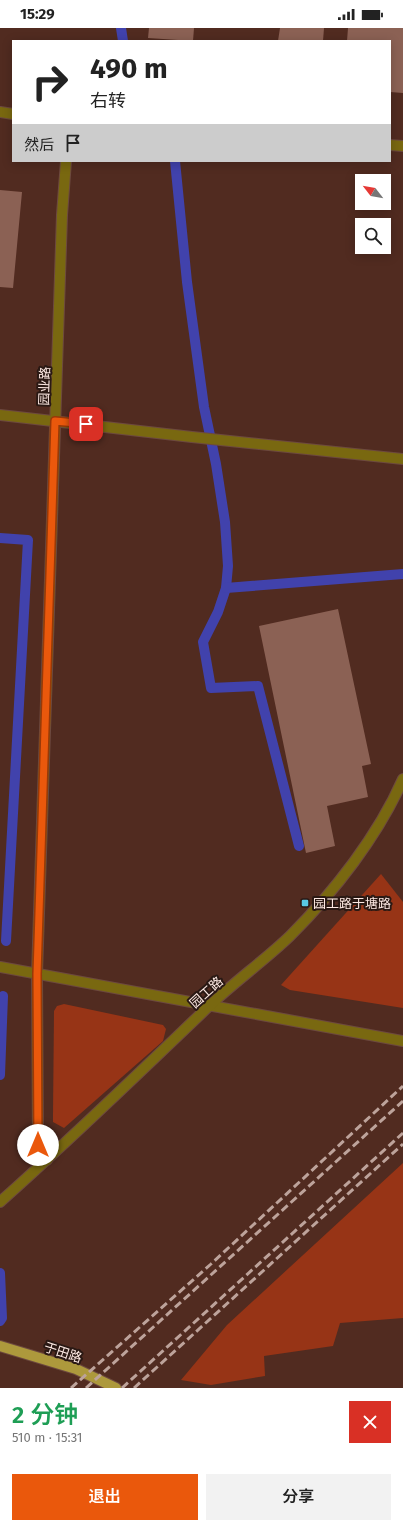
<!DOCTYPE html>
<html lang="zh">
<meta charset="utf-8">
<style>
body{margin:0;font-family:"Fira Sans","Noto Sans SC",sans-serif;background:#f2f2f2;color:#222;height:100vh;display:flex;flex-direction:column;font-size:15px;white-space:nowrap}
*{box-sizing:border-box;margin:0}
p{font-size:13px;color:#767676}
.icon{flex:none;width:22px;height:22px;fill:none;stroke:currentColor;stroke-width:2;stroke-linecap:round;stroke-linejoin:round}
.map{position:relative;height:1360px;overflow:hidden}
.details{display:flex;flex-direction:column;background:#fff;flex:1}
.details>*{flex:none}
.banner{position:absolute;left:12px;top:12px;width:379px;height:122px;border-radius:0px;box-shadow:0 2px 10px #0003;background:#fff;color:#222;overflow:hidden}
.needle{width:26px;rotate:301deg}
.tools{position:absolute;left:355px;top:146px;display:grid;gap:8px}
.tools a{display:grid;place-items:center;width:36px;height:36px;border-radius:0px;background:#fff;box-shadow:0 2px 10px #0003;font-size:20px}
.pin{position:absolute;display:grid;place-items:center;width:34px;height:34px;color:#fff;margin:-17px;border-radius:8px;box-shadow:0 2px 6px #0006}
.me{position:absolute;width:44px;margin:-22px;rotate:0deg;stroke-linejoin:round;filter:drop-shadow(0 0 3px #0008)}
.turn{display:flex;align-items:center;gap:14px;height:84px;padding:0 12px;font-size:18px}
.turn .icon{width:52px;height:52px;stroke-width:2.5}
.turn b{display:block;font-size:28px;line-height:34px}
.then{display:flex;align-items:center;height:38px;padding:0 12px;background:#0003;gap:8px;font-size:15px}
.round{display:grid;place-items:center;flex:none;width:42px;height:42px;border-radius:0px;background:#f2f2f2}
.head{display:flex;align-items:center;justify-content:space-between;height:68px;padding:0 12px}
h1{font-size:24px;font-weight:600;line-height:30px;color:#1e9e55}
.action{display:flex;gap:8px;margin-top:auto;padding:8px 12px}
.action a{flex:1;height:46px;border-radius:0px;background:#ea580c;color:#fff;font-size:16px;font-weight:600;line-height:46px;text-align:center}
.action a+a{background:#f2f2f2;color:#222}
.status{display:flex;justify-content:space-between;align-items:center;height:28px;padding:0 20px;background:#fff;direction:ltr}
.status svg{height:11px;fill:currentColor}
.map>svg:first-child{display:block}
.green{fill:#973416}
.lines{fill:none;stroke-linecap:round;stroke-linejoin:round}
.canal{stroke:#4142ac;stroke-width:10}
.building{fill:#8b6154}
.minor-casing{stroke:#6d493f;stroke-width:12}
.major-casing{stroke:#6d493f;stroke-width:12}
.minor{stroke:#796810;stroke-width:10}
.major{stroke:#ad993c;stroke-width:10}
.rail{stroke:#bda39b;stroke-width:3;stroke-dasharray:8 4;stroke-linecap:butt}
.route-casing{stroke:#983908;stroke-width:10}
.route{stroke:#ea580c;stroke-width:7}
.poi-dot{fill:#59c8e4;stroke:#2a1914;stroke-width:1.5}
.labels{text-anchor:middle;stroke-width:4;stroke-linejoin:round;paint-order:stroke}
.street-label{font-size:13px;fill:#fde9e3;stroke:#2a1914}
.poi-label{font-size:13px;fill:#fde9e3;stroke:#2a1914;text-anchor:start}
</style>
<div class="status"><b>15:29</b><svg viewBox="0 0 49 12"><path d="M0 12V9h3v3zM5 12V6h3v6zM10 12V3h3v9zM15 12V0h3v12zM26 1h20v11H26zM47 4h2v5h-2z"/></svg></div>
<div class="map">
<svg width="403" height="1360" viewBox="0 0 403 1360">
<rect width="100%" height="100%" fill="#512b20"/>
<g class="green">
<path d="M381,846L403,874V980L290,962L281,957Z"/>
<path d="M64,976L163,997L166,1001L163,1013L64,1100L53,1094V1088L54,983L57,978Z"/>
<path d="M403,1135V1290L340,1295L333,1318L264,1328L265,1348L211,1357L181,1352L227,1297Z"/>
</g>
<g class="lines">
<g class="canal">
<path d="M121,0L123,13"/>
<path d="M175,133L187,254L204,379L216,436L225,494L228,538L226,560L218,584L203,614L211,660L258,658L299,818"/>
<path d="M0,510L28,512L6,913"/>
<path d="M226,560L403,546"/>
<path d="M0,1047L3,968"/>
<path d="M0,1245L2,1290L0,1293"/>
</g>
</g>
<g class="building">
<path d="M149,0H194L193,13L148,10Z"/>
<path d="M280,0H324L323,13H278Z"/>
<path d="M348,0H403V65L390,64V13H347Z"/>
<path d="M0,162L22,164L13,260L0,259Z"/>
<path d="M338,581L371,736L362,738L368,769L327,778L335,818L306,825L259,598Z"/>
</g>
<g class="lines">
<g class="minor-casing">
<g id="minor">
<path d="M0,84L13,86"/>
<path d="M390,117L403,118"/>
<path d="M0,387L192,409L403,431"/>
<path d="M0,939L403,1013"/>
<path d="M47,1132L41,1125L38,1117L37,946L62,187L66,133"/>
<path d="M0,1174C71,1111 139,1045 208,979C234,954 264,933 290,908C334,864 378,808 403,751"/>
</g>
</g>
<g class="major-casing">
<path id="major" d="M0,1318L76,1341L116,1360"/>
</g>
<use href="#minor" class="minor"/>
<use href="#major" class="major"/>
<g class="rail">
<path d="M71,1360L211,1236L403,1058"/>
<path d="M86,1360L403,1073"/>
<path d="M122,1360L403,1105"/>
<path d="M134,1360L403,1116"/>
</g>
</g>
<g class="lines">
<g class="route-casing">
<path id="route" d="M38,1117L37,946L55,393L86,396"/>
</g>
<use href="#route" class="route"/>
</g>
<rect class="poi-dot" x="301" y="871" width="8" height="8" rx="2"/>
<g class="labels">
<g class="street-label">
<text transform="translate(44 358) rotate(-88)" y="5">园业路</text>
<text transform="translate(206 964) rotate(-42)" y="5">园工路</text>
<text transform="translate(63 1324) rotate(18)" y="5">于田路</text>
</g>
<g class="poi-label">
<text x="313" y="880">园工路于塘路</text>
</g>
</g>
</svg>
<div class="tools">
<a><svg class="needle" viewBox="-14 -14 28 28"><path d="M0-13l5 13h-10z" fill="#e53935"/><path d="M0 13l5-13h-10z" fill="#767676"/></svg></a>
<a><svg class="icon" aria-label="search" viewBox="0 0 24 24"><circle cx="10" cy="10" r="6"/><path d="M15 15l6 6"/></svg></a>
</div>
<div class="pin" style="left:86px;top:396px;background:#d93025"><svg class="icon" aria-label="arrive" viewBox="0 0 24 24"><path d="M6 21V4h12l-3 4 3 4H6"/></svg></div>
<svg class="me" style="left:38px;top:1117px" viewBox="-20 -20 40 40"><circle r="19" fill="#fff"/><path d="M0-13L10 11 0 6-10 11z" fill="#ea580c"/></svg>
<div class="banner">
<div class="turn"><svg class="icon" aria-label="right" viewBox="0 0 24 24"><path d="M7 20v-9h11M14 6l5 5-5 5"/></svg><div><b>490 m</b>右转</div></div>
<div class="then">然后<svg class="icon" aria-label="arrive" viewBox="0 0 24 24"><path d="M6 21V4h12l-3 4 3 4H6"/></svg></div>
</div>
</div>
<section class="details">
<div class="head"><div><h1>2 分钟</h1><p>510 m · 15:31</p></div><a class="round" style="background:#d93025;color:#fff"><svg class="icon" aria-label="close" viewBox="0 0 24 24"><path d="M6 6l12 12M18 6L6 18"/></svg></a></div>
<div class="action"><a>退出</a><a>分享</a></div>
</section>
